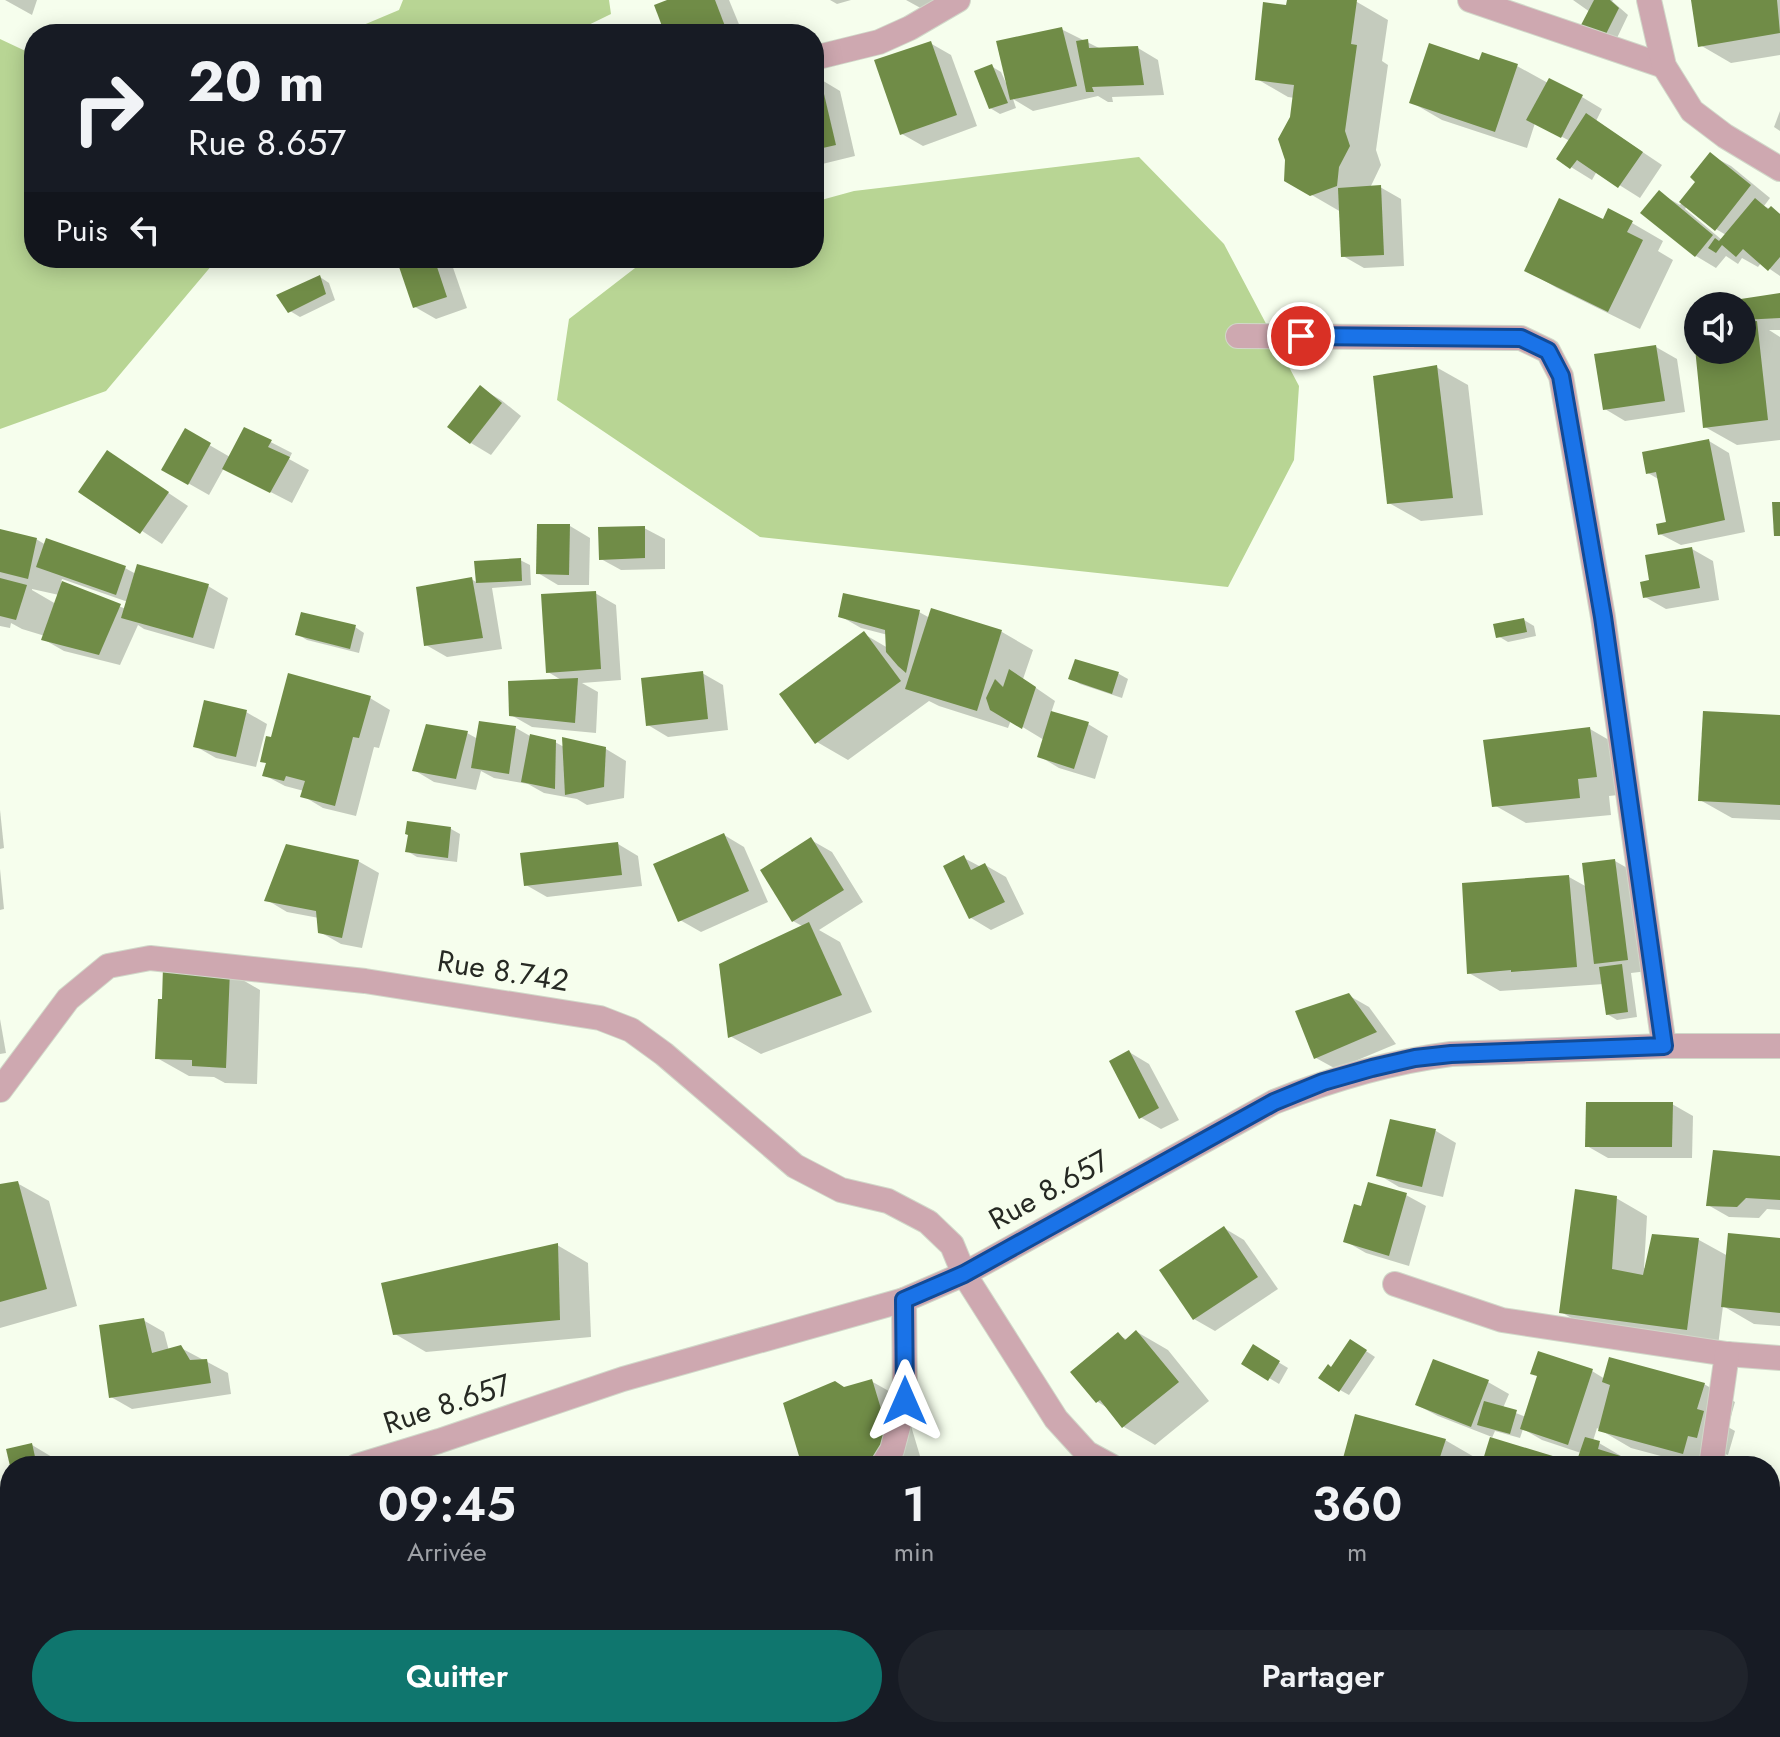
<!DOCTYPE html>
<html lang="fr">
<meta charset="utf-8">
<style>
body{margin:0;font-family:Jost,sans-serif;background:#20242c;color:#f1f3f6;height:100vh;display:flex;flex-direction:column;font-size:30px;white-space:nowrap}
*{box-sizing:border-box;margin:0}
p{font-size:26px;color:#9ea1a6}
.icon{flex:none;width:44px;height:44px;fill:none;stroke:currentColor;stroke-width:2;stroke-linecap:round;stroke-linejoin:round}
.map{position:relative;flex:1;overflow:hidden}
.sheet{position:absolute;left:0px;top:1456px;width:1780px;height:282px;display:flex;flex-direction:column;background:#171b24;border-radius:32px 32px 0 0;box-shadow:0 4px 20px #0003}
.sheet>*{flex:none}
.guide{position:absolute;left:24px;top:24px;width:800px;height:244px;border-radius:32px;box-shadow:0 4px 20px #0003;background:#171b24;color:#f1f3f6;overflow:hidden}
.controls{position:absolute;left:1684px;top:292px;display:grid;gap:16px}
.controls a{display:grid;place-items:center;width:72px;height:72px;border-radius:50%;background:#171b24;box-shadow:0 4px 20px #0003;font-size:40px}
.pin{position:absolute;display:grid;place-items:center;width:68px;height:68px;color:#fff;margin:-34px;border:4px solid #fff;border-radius:50%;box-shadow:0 2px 8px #0007}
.me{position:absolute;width:88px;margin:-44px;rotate:0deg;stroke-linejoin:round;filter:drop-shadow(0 0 6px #0008)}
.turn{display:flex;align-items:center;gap:28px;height:168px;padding:0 32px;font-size:36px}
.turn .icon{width:104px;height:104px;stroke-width:2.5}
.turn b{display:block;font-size:56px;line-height:68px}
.then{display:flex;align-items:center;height:76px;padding:0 32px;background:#0003;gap:16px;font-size:30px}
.eta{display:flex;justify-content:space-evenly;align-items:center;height:136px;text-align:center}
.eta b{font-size:48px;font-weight:600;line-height:56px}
.primary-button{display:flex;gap:16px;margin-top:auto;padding:16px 32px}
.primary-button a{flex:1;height:92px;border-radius:48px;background:#0f766e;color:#fff;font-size:32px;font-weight:600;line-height:92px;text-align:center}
.primary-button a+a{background:#20242c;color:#f1f3f6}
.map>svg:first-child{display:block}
.green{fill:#b8d594}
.shadow{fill:#0003;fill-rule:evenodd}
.building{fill:#708c47}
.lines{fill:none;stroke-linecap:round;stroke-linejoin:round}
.minor-casing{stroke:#d1d8c9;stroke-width:26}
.minor{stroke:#cea8b0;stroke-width:24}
.route-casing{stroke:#114b97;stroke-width:20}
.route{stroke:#1a73e8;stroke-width:14}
.labels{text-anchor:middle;stroke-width:7;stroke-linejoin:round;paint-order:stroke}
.street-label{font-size:30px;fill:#262923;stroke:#f6feed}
</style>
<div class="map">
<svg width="1780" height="1737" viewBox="0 0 1780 1737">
<rect width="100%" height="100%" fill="#f6feed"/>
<g class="green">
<path d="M403,0H609L611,14L570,34H342L399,10Z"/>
<path d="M0,39L34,55V258H218L106,391L0,429Z"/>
<path d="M1139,157L1224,244L1299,386L1294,460L1228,587L760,537L557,400L569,319L648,258H814V202L854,191Z"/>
</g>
<g class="shadow">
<path d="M5,0H37L32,15Z"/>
<path d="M672,0H729L743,34H667Z"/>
<path d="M830,0H851L837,4Z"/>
<path d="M906,0H957L926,11Z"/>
<path d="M1289,0H1339L1357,2L1388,20L1382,61L1388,65L1376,150L1381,165L1370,188L1380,187L1401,199L1404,266L1364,268L1343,256L1341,212L1286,180L1295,98L1288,97L1257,79L1288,7Z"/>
<path d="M1573,0H1613L1612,1L1628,15L1617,38L1593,30L1590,12Z"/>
<path d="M1693,0H1780V55L1731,63L1700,45Z"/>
<path d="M1061,29L1101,49L1138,48L1158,60L1164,95L1112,97L1113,102H1108L1098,96L1033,111L1013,99L1016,108L1000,114L990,108L991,66L1001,72L1006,83L1008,82Z"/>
<path d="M930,43L951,55L977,126L923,146L902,134Z"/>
<path d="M1483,55L1517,66L1548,83L1582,97L1602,109L1596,121L1662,165L1640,198L1597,171L1592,180L1558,159L1570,141L1535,123L1527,148L1442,120L1411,102L1481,63Z"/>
<path d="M820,79L840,91L855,156L814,166V81Z"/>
<path d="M1780,111V131L1774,127Z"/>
<path d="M1710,155L1731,166L1770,198L1764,206L1780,214V276L1761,263L1758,267L1742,258L1738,264L1726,256L1716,268L1696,256L1659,193L1680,205L1698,182ZM1687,206L1716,229L1726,235L1722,240L1685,209Z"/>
<path d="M1604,222L1632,223L1663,241L1658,251L1673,260L1640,329L1557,288L1526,270Z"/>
<path d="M398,258L450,259L467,308L436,319L415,307Z"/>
<path d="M320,277L329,283L335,300L300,317L290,311Z"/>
<path d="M1780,295V330H1769L1780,337V440L1737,445L1705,427L1695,330H1698V350H1742V306H1724Z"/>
<path d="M1656,347L1677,359L1685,412L1625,421L1605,409Z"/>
<path d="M1436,367L1468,385L1483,515L1421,521L1389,503Z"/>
<path d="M480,388L501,400L521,416L491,455L471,443Z"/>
<path d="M245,429L292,453L289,459L309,470L292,503L224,468L209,495L163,469L185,431L230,457Z"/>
<path d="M1709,441L1729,453L1745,532L1681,545L1660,534L1668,523L1660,480L1648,473Z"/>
<path d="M107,452L188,506L162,544L81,491Z"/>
<path d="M570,526L590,538L589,585H558L538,573Z"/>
<path d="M644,528L665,539V569L621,570L601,559Z"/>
<path d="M0,531L36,539L46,545L125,568L136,574L208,586L228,598L214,649L144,629L138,625L120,665L64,651L43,639L45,636L22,629L11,623L10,628L0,626ZM62,579L128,602L126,609L61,583ZM32,589L59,595L56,604L32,590Z"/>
<path d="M1692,549L1713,561L1719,600L1666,609L1645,597L1652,582Z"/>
<path d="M520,560L530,565L531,585L492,588L502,649L447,657L426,645L471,579L478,583Z"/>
<path d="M595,593L616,605L621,680L582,683L598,692L596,733L532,727L511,715L563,681L548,672Z"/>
<path d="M932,610L1002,632L1033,650L1023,679L1055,701L1051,713L1088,724L1108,736L1095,779L1059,768L1039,756L1044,740L1011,720L1008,728L939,706L929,701L848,760L817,742L864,634L888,648V635L861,628L840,616L919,612L930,618Z"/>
<path d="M1524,620L1534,626L1536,636L1508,642L1498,636Z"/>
<path d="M355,627L364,633L359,653L307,640L297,634Z"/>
<path d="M1077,661L1119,674L1128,679L1122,698L1080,684L1071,678Z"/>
<path d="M702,673L723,685L728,730L668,737L648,725Z"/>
<path d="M370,698L390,710L379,748L374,747L356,816L323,808L303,796L304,791L285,786L264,775Z"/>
<path d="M246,712L267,724L256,767L216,758L195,746Z"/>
<path d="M1780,717V820L1732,818L1700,800Z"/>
<path d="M481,723L516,728L530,736L555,742L564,747L606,749L626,761L624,798L587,805L577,799L544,793L528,784L494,778L481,771L476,790L434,782L414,770L467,733L478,739Z"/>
<path d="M1590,729L1621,747L1627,794L1609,796L1611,815L1526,823L1494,805Z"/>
<path d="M0,810L4,848L0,849Z"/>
<path d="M409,823L451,829L460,834L457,862L417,857L407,851Z"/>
<path d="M724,835L744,847L768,902L701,932L680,920Z"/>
<path d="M811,840L832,852L863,902L819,930L840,942L872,1012L761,1054L730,1036L804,927L793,921Z"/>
<path d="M618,844L638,856L642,886L547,897L526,885Z"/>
<path d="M964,858L981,867L985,865L1006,877L1024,914L991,930L971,918Z"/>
<path d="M358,861L379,873L362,948L341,944L320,932L319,918L287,912L267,900Z"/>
<path d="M1615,861L1636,873L1648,971L1631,973L1637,1017L1617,1020L1607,1014L1604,984L1500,991L1469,973L1569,877L1587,887Z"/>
<path d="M0,869L4,909L0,910Z"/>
<path d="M229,972L260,990L257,1084L225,1083L214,1077L189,1076L157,1058Z"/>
<path d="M1348,995L1369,1007L1396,1044L1336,1069L1316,1058Z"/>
<path d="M0,1019L6,1053L0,1054Z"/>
<path d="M1129,1052L1149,1064L1179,1120L1161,1129L1140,1117Z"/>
<path d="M1672,1104L1693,1116L1692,1158H1608L1587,1146Z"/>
<path d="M1392,1121L1436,1131L1456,1143L1443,1197L1399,1187L1379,1175Z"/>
<path d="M1780,1158V1210L1767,1209L1759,1218L1729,1217L1708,1205Z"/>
<path d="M17,1183L49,1201L77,1306L0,1328V1186Z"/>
<path d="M1406,1195L1426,1206L1409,1266L1366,1253L1345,1241L1362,1209Z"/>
<path d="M1616,1198L1647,1216L1644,1268L1646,1269L1654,1236L1699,1240L1728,1256L1780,1240V1326L1754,1324L1723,1306L1718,1346L1592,1330L1561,1312Z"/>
<path d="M1224,1228L1244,1240L1278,1289L1215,1331L1194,1319Z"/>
<path d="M557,1245L588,1263L591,1337L426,1352L395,1334Z"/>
<path d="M143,1320L164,1332L169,1351L181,1348L228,1373L231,1394L132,1409L111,1397Z"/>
<path d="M1137,1332L1168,1350L1209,1401L1155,1445L1124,1427L1109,1409L1098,1402L1073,1372L1118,1335L1128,1340Z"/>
<path d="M1254,1347L1288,1368L1279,1384L1244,1363Z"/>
<path d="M1360,1347L1375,1357L1349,1395L1340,1390L1332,1369Z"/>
<path d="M1434,1361L1488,1382L1509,1394L1503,1408L1526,1417L1592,1371L1605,1379L1704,1384L1735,1402L1728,1427L1735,1431L1728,1455L1719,1452L1716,1466H1698L1631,1448L1597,1428L1593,1441L1599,1443L1638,1466H1577L1581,1453L1542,1440L1523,1429L1520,1438L1495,1431L1491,1440L1565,1462L1571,1466H1483L1492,1437L1438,1416L1417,1405Z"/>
<path d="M871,1381L903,1399L923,1466H804L845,1389Z"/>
<path d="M1445,1440L1476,1458L1474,1466H1353L1345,1461Z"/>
<path d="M32,1445L52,1457L54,1466H12Z"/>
<path d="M789,1457L804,1466H770Z"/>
<path d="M10,1587V1665L0,1666V1588Z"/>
<path d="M1770,1639L1780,1642V1674L1770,1670Z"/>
<path d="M10,1718V1728H43L46,1737H0V1719Z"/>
<path d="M65,1728H136L137,1737H66Z"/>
<path d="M159,1728H230L231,1737H171L159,1730Z"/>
<path d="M329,1728H458L462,1737H333Z"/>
<path d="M481,1728H566L547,1737H488L483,1734Z"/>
<path d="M1127,1732L1145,1737H1126Z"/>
</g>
<g class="building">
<path d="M667,0H715L728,34H665L654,5Z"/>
<path d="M1287,0H1357L1351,44L1357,45L1345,131L1350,146L1339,167L1337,186L1310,196L1284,181L1285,160L1278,139L1290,117L1294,85L1255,80L1263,2L1286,5Z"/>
<path d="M1594,0H1610L1619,8L1606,34L1581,25Z"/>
<path d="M1691,0H1777L1780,33L1698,47Z"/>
<path d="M1062,27L1077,86L1010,100L996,41Z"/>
<path d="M1088,39L1089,48L1138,46L1144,85L1092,87L1094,92H1086L1076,41Z"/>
<path d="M931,41L957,115L900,135L874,60Z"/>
<path d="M1429,43L1479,60L1482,52L1518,64L1495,132L1409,103Z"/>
<path d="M992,64L1008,103L989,109L974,71Z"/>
<path d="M820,77L836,145L814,150V79Z"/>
<path d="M1549,78L1583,95L1561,138L1526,120Z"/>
<path d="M1586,113L1643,152L1618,188L1577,160L1570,169L1556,159Z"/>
<path d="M1710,152L1751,185L1715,231L1679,202L1695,182L1690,177Z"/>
<path d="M1381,185L1384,255L1341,257L1338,188Z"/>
<path d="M1659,190L1713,235L1695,257L1640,213Z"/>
<path d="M1559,198L1603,219L1608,208L1633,221L1627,232L1643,240L1608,312L1524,271Z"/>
<path d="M1755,198L1768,209L1771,206L1780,214V257L1768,271L1743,249L1736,257L1722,245L1716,253L1708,248L1715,238L1719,241Z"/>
<path d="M396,258H434L447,297L413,308Z"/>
<path d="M320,275L326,294L288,313L276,295Z"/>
<path d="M1780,293V318L1742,320V306H1722L1721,302Z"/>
<path d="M1757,321L1768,420L1703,428L1693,328H1698V350H1742V323Z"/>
<path d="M1656,345L1665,401L1603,410L1594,354Z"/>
<path d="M1437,365L1453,498L1387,504L1373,376Z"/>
<path d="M480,385L502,403L470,444L447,427Z"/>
<path d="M244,427L272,440L268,447L290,457L270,493L222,469Z"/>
<path d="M185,428L211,443L188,485L161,470Z"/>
<path d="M1709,439L1725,520L1658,535L1656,524L1666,522L1656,472L1646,474L1642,452Z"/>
<path d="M107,450L169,492L140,534L78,492Z"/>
<path d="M1772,502H1780V536H1774Z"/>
<path d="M537,524H570L569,575L536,574Z"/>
<path d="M645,526V558L599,560L598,527Z"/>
<path d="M0,529L37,538L28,579L0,572Z"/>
<path d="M46,538L126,566L116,595L36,567Z"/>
<path d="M1692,547L1700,588L1643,598L1640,582L1649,580L1645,555Z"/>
<path d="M521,558L522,581L476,583L474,561Z"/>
<path d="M137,564L209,584L193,638L121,618Z"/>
<path d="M472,577L483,638L424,646L416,587Z"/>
<path d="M0,578L27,585L16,620L0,616Z"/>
<path d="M62,581L121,604L99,655L41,640Z"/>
<path d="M596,591L601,669L546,673L541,594Z"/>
<path d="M843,593L920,610L906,673L898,666L886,652L885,630L838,617Z"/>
<path d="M931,608L1002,630L977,711L905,689Z"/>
<path d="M301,612L356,625L350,649L295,635Z"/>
<path d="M1524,618L1527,632L1496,638L1493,624Z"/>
<path d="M864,631L901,681L815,744L779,694Z"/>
<path d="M1075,659L1119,672L1112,694L1068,679Z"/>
<path d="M1009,669L1036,687L1022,729L990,710L986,698L995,679L1003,687Z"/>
<path d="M703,671L708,719L646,726L641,678Z"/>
<path d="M288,673L371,696L359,738L353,737L335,806L300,797L305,781L286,776L284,781L262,776L266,763L260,762L266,736L271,737Z"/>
<path d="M578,678L575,723L509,716L508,681Z"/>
<path d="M204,700L247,710L236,757L193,747Z"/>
<path d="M1051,711L1089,722L1074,769L1037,757Z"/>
<path d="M1703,711L1780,715V805L1698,801Z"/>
<path d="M479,721L516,726L509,774L471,768Z"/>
<path d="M426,724L468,731L456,779L412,771Z"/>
<path d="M1590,727L1597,777L1578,779L1580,798L1492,807L1483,740Z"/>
<path d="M530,734L556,740L555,789L521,782Z"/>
<path d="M562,737L606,747L604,787L565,795Z"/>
<path d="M407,821L451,827L448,858L405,852L408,835L405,834Z"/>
<path d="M724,833L749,891L678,922L653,864Z"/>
<path d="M811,837L844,890L792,922L760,870Z"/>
<path d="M618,842L622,875L524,886L520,853Z"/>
<path d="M286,844L359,860L342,938L318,933L316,911L264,901Z"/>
<path d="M964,855L971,870L985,863L1005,902L969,919L943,866Z"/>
<path d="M1615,859L1628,960L1594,964L1582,863Z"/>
<path d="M1569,875L1577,967L1511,972V970L1467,974L1462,883Z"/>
<path d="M809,922L842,995L728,1038L719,964Z"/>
<path d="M1622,964L1628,1012L1606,1015L1599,967Z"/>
<path d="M163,967L230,970L226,1068L192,1066V1060L155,1059L158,999H162Z"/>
<path d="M1349,993L1377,1032L1314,1059L1295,1011Z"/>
<path d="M1129,1050L1159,1108L1139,1119L1109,1061Z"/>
<path d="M1586,1102H1673L1672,1147H1585Z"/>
<path d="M1390,1119L1436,1129L1422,1187L1376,1176Z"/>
<path d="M1713,1150L1780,1156V1200L1746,1198L1737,1207L1706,1206Z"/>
<path d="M18,1181L47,1289L0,1302V1184Z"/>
<path d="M1368,1182L1407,1193L1389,1256L1343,1242L1354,1204L1361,1206Z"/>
<path d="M1575,1189L1617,1196L1612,1269L1643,1275L1652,1234L1699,1238L1687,1330L1559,1313Z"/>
<path d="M1224,1226L1258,1277L1193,1320L1159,1270Z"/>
<path d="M1728,1233L1780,1238V1313L1721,1307Z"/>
<path d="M558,1243L560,1320L393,1335L381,1283Z"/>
<path d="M144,1318L152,1353L181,1345L190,1360L207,1359L211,1383L109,1398L99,1325Z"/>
<path d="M1136,1330L1179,1382L1122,1428L1100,1400L1096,1403L1070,1372L1118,1332L1125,1340Z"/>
<path d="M1350,1339L1367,1350L1339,1392L1318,1378L1328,1364L1331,1367Z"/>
<path d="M1253,1344L1280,1361L1268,1381L1241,1364Z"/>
<path d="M1538,1351L1593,1369L1568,1445L1520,1429L1537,1376L1530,1374Z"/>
<path d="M1609,1357L1705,1383L1697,1409L1704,1411L1697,1438L1688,1436L1683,1454L1598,1431L1610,1385L1602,1382Z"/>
<path d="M1433,1359L1489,1380L1471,1427L1415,1405Z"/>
<path d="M872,1379L894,1452L867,1466H854L846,1458L820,1466H802L783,1403L835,1381L844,1387Z"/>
<path d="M1484,1401L1517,1410L1510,1434L1477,1425Z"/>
<path d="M1355,1414L1446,1439L1437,1466H1351V1464L1342,1462Z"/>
<path d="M1490,1437L1566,1460L1564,1466H1481Z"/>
<path d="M1585,1437L1600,1441L1598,1449L1630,1459L1628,1466H1575Z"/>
<path d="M32,1443L37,1466H10L6,1449Z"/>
<path d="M10,1585V1652L0,1653V1586Z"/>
<path d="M1770,1637L1780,1640V1670L1770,1667Z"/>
<path d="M10,1716V1728H26L27,1737H0V1717Z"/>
<path d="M63,1728H117L118,1737H64Z"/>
<path d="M182,1728H211L212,1737H183Z"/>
<path d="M326,1728H437L441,1736L331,1737Z"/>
</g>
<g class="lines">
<g class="minor-casing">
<g id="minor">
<path d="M1470,0L1664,66"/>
<path d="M1649,0L1664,66L1692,111L1725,136L1780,169"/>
<path d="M814,58L879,42L910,28L958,0"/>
<path d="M1238,336L1521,338L1548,351L1561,376L1603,617L1664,1046"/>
<path d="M0,1090L68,999L108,966L150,958L365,981L600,1018L631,1030L664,1054L795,1166L841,1190L888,1201L928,1222L952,1245L964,1274L1056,1419L1087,1453L1111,1466"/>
<path d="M1395,1284L1502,1320L1727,1354L1780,1358"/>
<path d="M357,1466L439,1441L623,1379L904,1300L964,1274L1274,1102C1332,1079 1389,1062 1451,1054L1664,1046H1780"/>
<path d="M882,1466L892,1450L905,1401L904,1300"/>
<path d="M1711,1466L1727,1354"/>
<path d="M0,1537L10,1536"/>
<path d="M246,1728V1737"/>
<path d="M1218,1728L1244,1737"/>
<path d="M661,1737L669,1728"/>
<path d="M1674,1737L1675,1728"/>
</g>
</g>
<use href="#minor" class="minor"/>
</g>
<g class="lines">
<g class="route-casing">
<path id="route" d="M905,1401L904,1300L964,1274L1274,1102L1323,1082L1372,1068L1415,1058L1451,1054L1664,1046L1603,617L1561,376L1548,351L1521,338L1301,336"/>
</g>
<use href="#route" class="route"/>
</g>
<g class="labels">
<g class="street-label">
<text transform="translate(503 971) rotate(9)" y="10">Rue 8.742</text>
<text transform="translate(1049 1190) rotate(-29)" y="10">Rue 8.657</text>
<text transform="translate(447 1404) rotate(-18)" y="10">Rue 8.657</text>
</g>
</g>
</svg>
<div class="controls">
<a><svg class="icon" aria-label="sound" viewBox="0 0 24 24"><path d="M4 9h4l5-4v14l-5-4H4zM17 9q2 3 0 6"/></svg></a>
</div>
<div class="pin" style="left:1301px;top:336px;background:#d93025"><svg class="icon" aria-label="arrive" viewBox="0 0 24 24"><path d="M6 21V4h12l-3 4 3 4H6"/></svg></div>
<svg class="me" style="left:905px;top:1401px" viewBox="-20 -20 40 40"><path d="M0-17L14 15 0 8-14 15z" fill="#1a73e8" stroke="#fff" stroke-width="4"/></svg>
<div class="guide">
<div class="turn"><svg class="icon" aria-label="right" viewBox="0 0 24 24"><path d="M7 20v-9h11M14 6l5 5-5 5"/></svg><div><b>20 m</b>Rue 8.657</div></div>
<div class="then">Puis<svg class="icon" aria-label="left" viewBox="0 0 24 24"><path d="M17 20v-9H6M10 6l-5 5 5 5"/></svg></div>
</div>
<section class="sheet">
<div class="eta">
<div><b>09:45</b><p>Arrivée</p></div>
<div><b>1</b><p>min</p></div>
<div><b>360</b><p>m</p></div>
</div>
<div class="primary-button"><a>Quitter</a><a>Partager</a></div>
</section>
</div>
